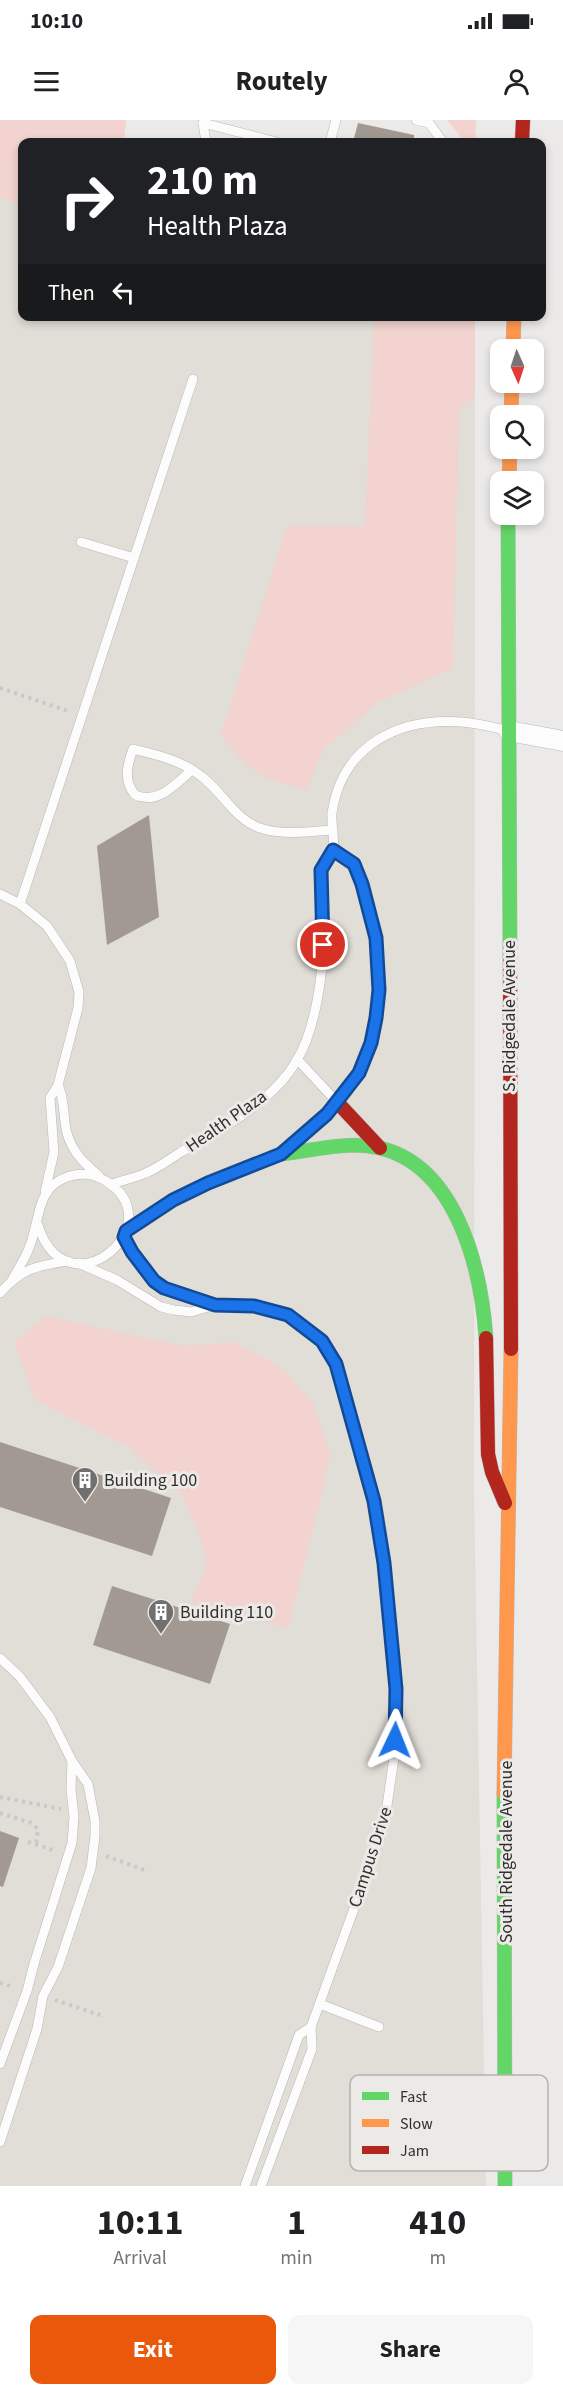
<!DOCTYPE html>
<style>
body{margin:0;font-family:"Source Sans 3",sans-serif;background:#f6f6f6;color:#202124;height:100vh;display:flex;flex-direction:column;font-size:22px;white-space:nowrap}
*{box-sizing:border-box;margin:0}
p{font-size:20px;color:#757577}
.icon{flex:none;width:33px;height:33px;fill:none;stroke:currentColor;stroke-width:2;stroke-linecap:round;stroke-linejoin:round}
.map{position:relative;height:2066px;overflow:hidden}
.side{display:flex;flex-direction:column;background:#fff;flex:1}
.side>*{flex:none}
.banner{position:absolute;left:18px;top:18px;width:528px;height:183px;border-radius:12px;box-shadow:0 3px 9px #0003;background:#202124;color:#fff;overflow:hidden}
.needle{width:39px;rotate:177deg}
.fabs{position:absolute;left:490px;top:219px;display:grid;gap:12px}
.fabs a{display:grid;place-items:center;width:54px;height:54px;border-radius:12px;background:#fff;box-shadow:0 3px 9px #0003;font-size:30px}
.pin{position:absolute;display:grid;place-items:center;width:51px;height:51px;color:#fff;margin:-26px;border:3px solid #fff;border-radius:50%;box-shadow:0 2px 6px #0007}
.me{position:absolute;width:66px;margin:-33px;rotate:2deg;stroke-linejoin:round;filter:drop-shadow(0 0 4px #0008)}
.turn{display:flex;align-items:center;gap:21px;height:126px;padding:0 30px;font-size:27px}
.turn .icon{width:78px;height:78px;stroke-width:2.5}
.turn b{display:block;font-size:42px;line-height:51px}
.then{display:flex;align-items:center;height:57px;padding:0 30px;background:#0003;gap:12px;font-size:22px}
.eta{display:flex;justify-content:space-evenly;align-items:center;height:102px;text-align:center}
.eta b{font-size:36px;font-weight:700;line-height:42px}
.primary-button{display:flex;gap:12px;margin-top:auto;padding:12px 30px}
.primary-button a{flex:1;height:69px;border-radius:12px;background:#ea580c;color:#fff;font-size:24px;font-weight:700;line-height:69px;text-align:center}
.primary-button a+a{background:#f6f6f6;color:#202124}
.status{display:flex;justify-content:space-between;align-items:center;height:42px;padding:0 30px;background:#fff;direction:ltr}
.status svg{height:16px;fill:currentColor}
header{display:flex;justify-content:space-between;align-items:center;height:78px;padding:0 30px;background:#fff;font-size:27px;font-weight:700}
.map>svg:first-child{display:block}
.built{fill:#e1ddd7}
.green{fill:#f2d3cf}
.building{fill:#a29992}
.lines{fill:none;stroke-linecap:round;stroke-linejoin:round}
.lane-casing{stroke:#b9b8b7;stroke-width:10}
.street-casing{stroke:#b9b8b7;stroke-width:21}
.fast-casing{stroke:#b9b8b7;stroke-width:15}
.slow-casing{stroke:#b9b8b7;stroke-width:15}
.jam-casing{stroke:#b9b8b7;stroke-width:15}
.path{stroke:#c9c8c7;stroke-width:4;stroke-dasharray:3 4.5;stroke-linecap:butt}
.lane{stroke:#fcfcfc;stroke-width:9}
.street{stroke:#fcfcfc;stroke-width:20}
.fast{stroke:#63d668;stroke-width:14}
.slow{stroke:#ff974d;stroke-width:14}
.jam{stroke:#b3261e;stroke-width:14}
.route-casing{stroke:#114b97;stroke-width:15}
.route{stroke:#1a73e8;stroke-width:10}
.labels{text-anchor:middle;stroke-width:6;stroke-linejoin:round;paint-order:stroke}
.street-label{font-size:18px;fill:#302f2e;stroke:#eceae7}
.poi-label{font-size:18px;fill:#302f2e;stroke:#eceae7;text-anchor:start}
.key{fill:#eceae7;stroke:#b4b2b0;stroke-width:1.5}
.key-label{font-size:16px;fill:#302f2e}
</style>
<div class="status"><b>10:10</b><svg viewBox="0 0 49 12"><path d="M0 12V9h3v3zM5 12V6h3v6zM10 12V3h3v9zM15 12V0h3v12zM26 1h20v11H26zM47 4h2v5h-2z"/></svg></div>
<header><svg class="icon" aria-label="menu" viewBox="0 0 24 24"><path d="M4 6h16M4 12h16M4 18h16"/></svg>Routely<svg class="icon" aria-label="person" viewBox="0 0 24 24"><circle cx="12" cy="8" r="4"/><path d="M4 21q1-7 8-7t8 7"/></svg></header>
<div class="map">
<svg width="563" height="2066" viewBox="0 0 563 2066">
<rect width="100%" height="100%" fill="#ebeae8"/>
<path class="built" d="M0,0H36L22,22V196L475,197L474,1374L486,2066H0Z"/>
<g class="green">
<path d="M0,0H126L124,22H22V85L0,77Z"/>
<path d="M447,0H476L475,22H465Z"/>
<path d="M362,197H475V276L459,289L453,548L380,581L323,630L307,670C261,657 250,655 221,614L287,406H365L374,201Z"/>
<path d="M46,1196L184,1226L233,1222L280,1246L313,1282L330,1334L318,1390L288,1508L190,1482L207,1445L198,1409L181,1374L130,1328L35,1280L14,1222Z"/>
</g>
<g class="building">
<path d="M358,3L414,15V22H353Z"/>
<path d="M149,695L159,797L107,825L97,726Z"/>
<path d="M0,1322L171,1378L152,1436L0,1387Z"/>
<path d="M112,1466L230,1504L210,1564L93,1525Z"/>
<path d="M0,1711L19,1718L3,1767L0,1766Z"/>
</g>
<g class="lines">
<g class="lane-casing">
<g id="lane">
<path d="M205,0L203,3L206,22"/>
<path d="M416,0L429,3L443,22"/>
<path d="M203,3L277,22"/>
<path d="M330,22L336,0"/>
<path d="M81,422L134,438"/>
<path d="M192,650C175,664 159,685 135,675C123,660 127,646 133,629C157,635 181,640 201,656C223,672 235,701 263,709C284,715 309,712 332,710"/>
<path d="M0,774L20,784L47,806L70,841L79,872L78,888L58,965L50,978L54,1032L45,1072"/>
<path d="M20,784L193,259"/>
<path d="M297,939L336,981"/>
<path d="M58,965C64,978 63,987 65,1002C67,1026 81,1041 99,1056"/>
<path d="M289,1026C317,1005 340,984 358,954C388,904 381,838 367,785C364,772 362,757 354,746C350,739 339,734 333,730"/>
<path d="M112,1064C123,1060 135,1058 146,1053C158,1048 170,1039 181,1032C222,1009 273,982 297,940C315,910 323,856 323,821C323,798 320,775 321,753C321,744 331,738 333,729C335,718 331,705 332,693C342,625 399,597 462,602C477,603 492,607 506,610"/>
<path d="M126,1111L173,1080L208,1063L279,1035"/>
<path d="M124,1117L132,1132L154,1161L177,1174L192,1176L215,1185"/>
<path d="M78,1143L117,1160L161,1187L174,1190L191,1192L215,1185L254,1186L288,1195L323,1221L336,1244L373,1381L384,1443L392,1511L396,1603L394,1638L384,1706L311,1907L312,1929L261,2066"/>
<path d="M12,1160C18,1149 25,1139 29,1128C39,1106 36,1076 57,1062C71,1053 90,1051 104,1060C177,1102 67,1197 38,1105"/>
<path d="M0,1173C22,1148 36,1146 68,1141"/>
<path d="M0,1538L20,1557L50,1597L72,1641L88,1664L95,1701V1716L91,1748L58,1847L43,1876L37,1909L0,2022"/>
<path d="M320,1884L379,1907"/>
<path d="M0,1944L27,1871L34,1844L72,1723L74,1697L71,1669L72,1641"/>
<path d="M245,2066L299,1915L311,1907"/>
</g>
</g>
<g class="street-casing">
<path id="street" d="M509,611L563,621"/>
</g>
<g class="fast-casing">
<g id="fast">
<path d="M508,394L510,836"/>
<path d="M281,1034C310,1031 339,1023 368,1026C455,1036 481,1147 486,1218"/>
<path d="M504,1673L505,2066"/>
</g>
</g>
<g class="slow-casing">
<g id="slow">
<path d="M513,230L514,196"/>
<path d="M511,296L512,262"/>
<path d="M509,362L510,328"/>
<path d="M504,1673L511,1229"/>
</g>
</g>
<g class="jam-casing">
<g id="jam">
<path d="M522,22L523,0"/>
<path d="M510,836L511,1229"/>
<path d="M338,983L380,1028"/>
<path d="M486,1218L488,1334L492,1352L505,1383"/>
</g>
</g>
<g class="path">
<path d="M0,568L68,591"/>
<path d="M0,1677L61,1689"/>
<path d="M0,1693L31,1703L38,1709L36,1724"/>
<path d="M28,1722L56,1731"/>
<path d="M106,1736L147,1751"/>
<path d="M0,1863L14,1867"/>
<path d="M55,1880L100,1895"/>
</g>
<use href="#lane" class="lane"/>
<use href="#street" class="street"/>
<use href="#fast" class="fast"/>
<use href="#slow" class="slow"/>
<use href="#jam" class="jam"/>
</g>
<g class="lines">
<g class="route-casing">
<path id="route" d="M323,825L321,750L333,730L354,744L362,764L376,818L379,870L376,898L371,923L359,953L327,994L281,1034L208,1063L173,1080L126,1111L124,1117L132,1132L154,1161L164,1168L215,1185L254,1186L288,1195L322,1221L336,1244L374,1381L384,1443L396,1569L395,1620"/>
</g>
<use href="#route" class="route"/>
</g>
<defs>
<g id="building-pin" transform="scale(1.35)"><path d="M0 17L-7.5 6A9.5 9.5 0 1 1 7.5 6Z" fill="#71706f" stroke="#eceae7"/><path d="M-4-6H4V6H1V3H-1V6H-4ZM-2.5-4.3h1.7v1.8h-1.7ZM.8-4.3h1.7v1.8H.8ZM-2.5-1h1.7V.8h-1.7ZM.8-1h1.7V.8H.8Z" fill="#fff"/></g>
</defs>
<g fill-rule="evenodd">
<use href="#building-pin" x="85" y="1360"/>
<use href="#building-pin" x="161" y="1492"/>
</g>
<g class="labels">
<g class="street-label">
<text transform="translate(509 896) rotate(-90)" y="6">S. Ridgedale Avenue</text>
<text transform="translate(226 1001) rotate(-35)" y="6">Health Plaza</text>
<text transform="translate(506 1732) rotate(-90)" y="6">South Ridgedale Avenue</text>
<text transform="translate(370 1737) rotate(-72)" y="6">Campus Drive</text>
</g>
<g class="poi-label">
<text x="104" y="1366">Building 100</text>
<text x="180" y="1498">Building 110</text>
</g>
</g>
<rect x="350" y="1955" width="198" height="96" rx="9" class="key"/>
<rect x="362" y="1972" width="27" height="8" fill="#63d668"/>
<rect x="362" y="1999" width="27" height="8" fill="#ff974d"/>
<rect x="362" y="2026" width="27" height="8" fill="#b3261e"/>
<g class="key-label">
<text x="400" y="1982">Fast</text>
<text x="400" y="2009">Slow</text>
<text x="400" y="2036">Jam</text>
</g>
</svg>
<div class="fabs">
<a><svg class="needle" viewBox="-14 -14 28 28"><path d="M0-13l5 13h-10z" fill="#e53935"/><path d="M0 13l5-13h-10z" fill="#757577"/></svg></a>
<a><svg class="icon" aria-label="search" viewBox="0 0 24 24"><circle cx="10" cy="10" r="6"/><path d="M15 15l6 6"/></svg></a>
<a><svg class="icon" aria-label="layers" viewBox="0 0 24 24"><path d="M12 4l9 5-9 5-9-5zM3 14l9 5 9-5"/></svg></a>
</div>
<div class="pin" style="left:323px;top:825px;background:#d93025"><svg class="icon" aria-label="arrive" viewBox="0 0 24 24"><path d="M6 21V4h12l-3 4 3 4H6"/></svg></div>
<svg class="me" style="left:395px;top:1620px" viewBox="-20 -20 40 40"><path d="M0-17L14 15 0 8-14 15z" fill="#1a73e8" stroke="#fff" stroke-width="4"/></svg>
<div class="banner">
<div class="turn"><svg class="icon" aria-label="right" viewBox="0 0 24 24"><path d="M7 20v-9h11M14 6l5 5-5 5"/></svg><div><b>210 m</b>Health Plaza</div></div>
<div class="then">Then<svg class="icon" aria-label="left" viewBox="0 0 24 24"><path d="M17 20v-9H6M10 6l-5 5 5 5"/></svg></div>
</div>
</div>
<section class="side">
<div class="eta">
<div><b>10:11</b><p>Arrival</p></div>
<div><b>1</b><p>min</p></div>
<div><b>410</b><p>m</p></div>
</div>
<div class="primary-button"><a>Exit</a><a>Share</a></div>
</section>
